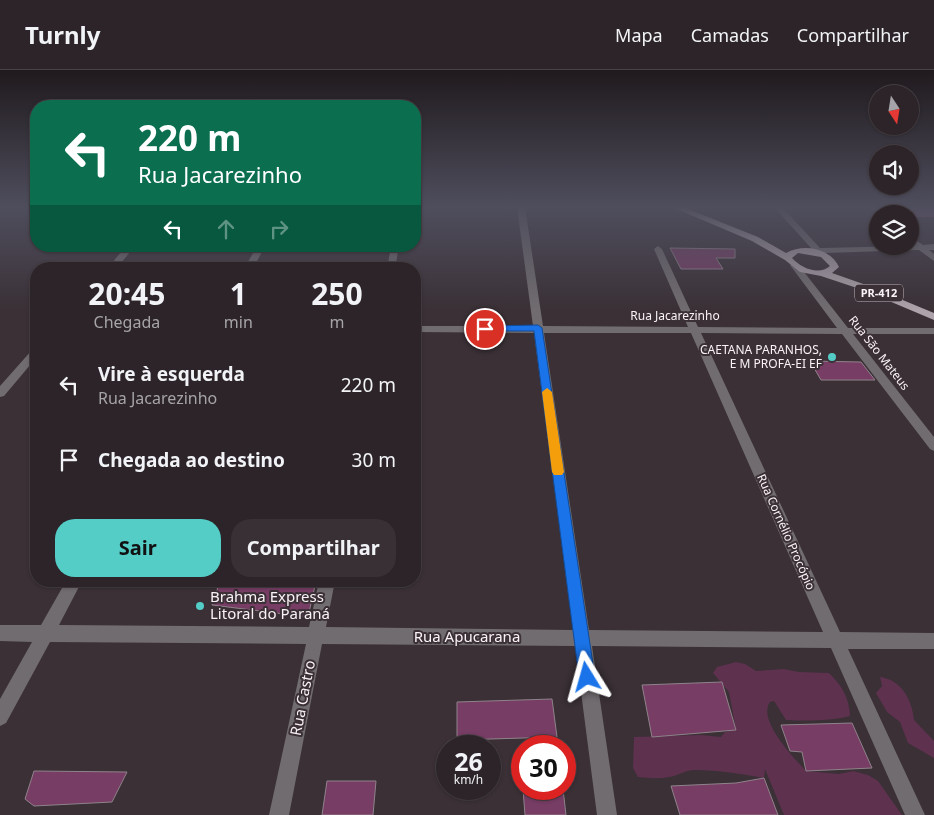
<!DOCTYPE html>
<html lang="pt">
<meta charset="utf-8">
<style>
body{margin:0;font-family:"Noto Sans",sans-serif;background:#383034;color:#f1f3f6;height:100vh;display:flex;flex-direction:column;font-size:19px;white-space:nowrap}
*{box-sizing:border-box;margin:0}
p{font-size:16px;color:#a6a4a8}
.icon{flex:none;width:28px;height:28px;fill:none;stroke:currentColor;stroke-width:2;stroke-linecap:round;stroke-linejoin:round}
.map{position:relative;flex:1;overflow:hidden}
.sheet{position:absolute;left:30px;top:192px;width:391px;height:325px;display:flex;flex-direction:column;background:#2c2428;border-radius:20px;box-shadow:0 1px 4px #0004,0 0 0 1px #484145}
.sheet>*{flex:none}
.top-card{position:absolute;left:30px;top:30px;width:391px;height:152px;border-radius:20px;box-shadow:0 1px 4px #0004,0 0 0 1px #484145;background:#0b6e4f;color:#fff;overflow:hidden}
.needle{width:32px;rotate:168deg}
.fabs{position:absolute;left:869px;top:15px;display:grid;gap:10px}
.fabs a{display:grid;place-items:center;width:50px;height:50px;border-radius:50%;background:#2c2428;box-shadow:0 1px 4px #0004,0 0 0 1px #484145;font-size:25px}
.speed{position:absolute;left:436px;top:665px;display:flex;gap:10px;font-size:25px;font-weight:700;text-align:center}
.speed>*{display:grid;place-content:center;width:65px;height:65px;border-radius:50%;background:#2c2428;box-shadow:0 1px 4px #0004,0 0 0 1px #484145;line-height:1}
.speed small{font-size:12px;font-weight:400}
.speed .limit{border:8px solid #d22;background:#fff;color:#111}
.pin{position:absolute;display:grid;place-items:center;width:42px;height:42px;color:#fff;margin:-21px;border:2px solid #fff;border-radius:50%;box-shadow:0 1px 5px #0007}
.me{position:absolute;width:55px;margin:-28px;rotate:352deg;stroke-linejoin:round;filter:drop-shadow(0 0 4px #0008)}
.turn{display:flex;align-items:center;gap:18px;height:105px;padding:0 25px;font-size:22px}
.turn .icon{width:65px;height:65px;stroke-width:2.5}
.turn b{display:block;font-size:35px;line-height:42px}
.lanes{display:flex;align-items:center;height:48px;padding:0 25px;background:#0003;justify-content:center;gap:25px;direction:ltr}
.lanes .off{opacity:.35}
.eta{display:flex;justify-content:space-evenly;align-items:center;height:85px;text-align:center}
.eta b{font-size:30px;font-weight:700;line-height:35px}
.button{display:flex;gap:10px;margin-top:auto;padding:10px 25px}
.button a{flex:1;height:58px;border-radius:20px;background:#54cdc7;color:#111;font-size:20px;font-weight:700;line-height:58px;text-align:center}
.button a+a{background:#383034;color:#f1f3f6}
ul{padding:0;list-style:none}
li{display:flex;align-items:center;gap:15px;height:75px;padding:0 25px}
li div{flex:1}
li b{display:block;font-size:19px}
li em{font-style:normal}
header{display:flex;align-items:center;gap:30px;box-sizing:border-box;height:70px;padding:0 25px;background:#2c2428;border-bottom:1px solid #484145}
header strong{font-size:24px}
nav{display:flex;gap:28px;margin-inline-start:auto;font-size:18px}
.map>svg:first-child{display:block}
.green{fill:#5e314f}
.forest{fill:#90537c}
.building{fill:#773d65;stroke:#8f838a}
.lines{fill:none;stroke-linecap:round;stroke-linejoin:round}
.minor{fill:#716c6f;fill-rule:evenodd}
.major{fill:#aea3aa;fill-rule:evenodd}
.route{fill:#1a73e8;stroke:#114b97}
.slow{fill:#f59e0b}
.poi-dot{fill:#54cdc7;stroke:#3a3036;stroke-width:2}
.labels{text-anchor:middle;stroke-width:4;stroke-linejoin:round;paint-order:stroke}
.shield{fill:#3a3036;stroke:#c0b8bc;stroke-width:1}
.shield-label{font-size:11px;font-weight:bold;fill:#f9f2f6}
.street-label{font-size:12px;fill:#f9f2f6;stroke:#3a3036}
.poi-label{font-size:12px;fill:#f9f2f6;stroke:#3a3036;text-anchor:end}
.near-poi-label{font-size:15px;fill:#f9f2f6;stroke:#3a3036;text-anchor:start}
.near-street-label{font-size:15px;fill:#f9f2f6;stroke:#3a3036}
</style>
<header>
<strong>Turnly</strong>
<nav><a>Mapa</a><a>Camadas</a><a>Compartilhar</a></nav>
</header>
<div class="map">
<svg width="934" height="745" viewBox="0 0 934 745">
<rect width="100%" height="100%" fill="#3a3036"/>
<g class="green">
<path d="M736,592L745,594L756,601L784,599L799,602L829,603C842,616 849,627 850,646C830,651 807,651 786,650L774,631L770,632C757,650 794,688 806,701L839,704L853,701L868,705L878,711L902,745H784L765,699L764,708C741,704 718,700 695,700C685,700 678,706 669,707C659,709 648,708 638,707L633,698L634,667L701,665L721,667L725,662L736,660L729,622L713,603L717,597Z"/>
<path d="M880,607C902,610 912,630 914,650L934,671V688L908,673L900,652L887,642L876,623L882,616Z"/>
</g>
<path class="forest" d="M882,137H934V147H910V144H889Z"/>
<g class="building">
<path d="M670,178L735,179V188H716L723,199H681Z"/>
<path d="M810,291L861,292L875,310H821Z"/>
<path d="M220,511H316L308,547L212,535Z"/>
<path d="M722,612L736,660L652,667L642,615Z"/>
<path d="M552,629L557,667L457,670V632Z"/>
<path d="M852,653L872,698L806,701L802,682L790,681L781,655Z"/>
<path d="M34,701L127,702L112,732L34,736L25,729Z"/>
<path d="M764,708L778,745H680L671,716L736,713Z"/>
<path d="M327,711H376L373,745H322Z"/>
<path d="M523,719H563L566,745H525Z"/>
</g>
<g class="lines">
<g class="minor">
<path d="M517,137H525L543,256L688,257L654,179L658,176L662,179L698,257L837,258L790,195L794,192L797,193L848,258H934V264H853L934,367V381L930,379L842,264L701,263L840,562L934,563V579H848L925,745H905L831,578L592,576L617,745H597L575,576L322,574L289,745H269L306,574L50,572L6,653L0,656V629L32,572L0,571V555H41L66,511H82L59,555L309,557L319,511H335L326,557L573,560L534,263L415,262V256H533ZM544,263H691L823,562L589,560Z"/>
<path d="M774,137H782L820,178L910,176L914,175L910,172V166L923,175L934,174V180H929L934,184V191L919,180L824,183L820,186L816,183H804V179L811,178Z"/>
<path d="M871,137H880L887,144H878Z"/>
<path d="M126,176H135L116,199H107Z"/>
<path d="M257,176H265L253,199H244Z"/>
<path d="M391,176H399L395,199H387Z"/>
<path d="M36,279V288L4,326L0,327V316L32,280Z"/>
</g>
<path class="major" d="M672,137H683L758,167L786,183C804,173 830,178 839,197L832,203L869,216L934,243V250L863,220L821,206L800,202L785,190L752,171ZM798,183L821,187L830,196C819,206 801,198 792,188Z"/>
</g>
<linearGradient id="sky" x2="0" y2="1"><stop stop-color="#201a1e"/><stop offset="0.57" stop-color="#4f4e5d"/><stop offset="1" stop-color="#4f4e5d" stop-opacity="0"/></linearGradient>
<rect width="934" height="241" fill="url(#sky)"/>
<path class="route" d="M538,255L542,258L595,607L593,613L587,615L582,613L579,607L534,261H485L481,259L485,256Z"/>
<path class="slow" d="M547,318L552,322L564,402L562,405H554L552,402L542,322Z"/>
<g class="poi-dot">
<circle cx="832" cy="287" r="5"/>
<circle cx="200" cy="536" r="5"/>
</g>
<g class="labels">
<rect class="shield" x="855" y="214.5" width="48" height="17" rx="4"/>
<g class="shield-label">
<text x="879" y="227">PR-412</text>
</g>
<g class="street-label">
<text x="675" y="250">Rua Jacarezinho</text>
<text transform="translate(879 283) rotate(52)" y="4">Rua São Mateus</text>
<text transform="translate(786 462) rotate(66)" y="4">Rua Cornélio Procópio</text>
</g>
<g class="poi-label">
<text x="822" y="284">CAETANA PARANHOS,<tspan x="822" dy="14">E M PROFA-EI EF</tspan></text>
</g>
<g class="near-poi-label">
<text x="210" y="532">Brahma Express<tspan x="210" dy="17">Litoral do Paraná</tspan></text>
</g>
<g class="near-street-label">
<text x="467" y="572">Rua Apucarana</text>
<text transform="translate(303 628) rotate(-79)" y="5">Rua Castro</text>
</g>
</g>
</svg>
<div class="fabs">
<a><svg class="needle" viewBox="-14 -14 28 28"><path d="M0-13l5 13h-10z" fill="#e53935"/><path d="M0 13l5-13h-10z" fill="#a6a4a8"/></svg></a>
<a><svg class="icon" aria-label="sound" viewBox="0 0 24 24"><path d="M4 9h4l5-4v14l-5-4H4zM17 9q2 3 0 6"/></svg></a>
<a><svg class="icon" aria-label="layers" viewBox="0 0 24 24"><path d="M12 4l9 5-9 5-9-5zM3 14l9 5 9-5"/></svg></a>
</div>
<div class="speed"><div>26<small>km/h</small></div><div class="limit">30</div></div>
<div class="pin" style="left:485px;top:259px;background:#d93025"><svg class="icon" aria-label="arrive" viewBox="0 0 24 24"><path d="M6 21V4h12l-3 4 3 4H6"/></svg></div>
<svg class="me" style="left:587px;top:607px" viewBox="-20 -20 40 40"><path d="M0-17L14 15 0 8-14 15z" fill="#1a73e8" stroke="#fff" stroke-width="4"/></svg>
<div class="top-card">
<div class="turn"><svg class="icon" aria-label="left" viewBox="0 0 24 24"><path d="M17 20v-9H6M10 6l-5 5 5 5"/></svg><div><b>220 m</b>Rua Jacarezinho</div></div>
<div class="lanes"><svg class="icon" aria-label="left" viewBox="0 0 24 24"><path d="M17 20v-9H6M10 6l-5 5 5 5"/></svg><svg class="icon off" aria-label="ahead" viewBox="0 0 24 24"><path d="M12 20V5M6 11l6-6 6 6"/></svg><svg class="icon off" aria-label="right" viewBox="0 0 24 24"><path d="M7 20v-9h11M14 6l5 5-5 5"/></svg></div>
</div>
<section class="sheet">
<div class="eta">
<div><b>20:45</b><p>Chegada</p></div>
<div><b>1</b><p>min</p></div>
<div><b>250</b><p>m</p></div>
</div>
<ul>
<li><svg class="icon" aria-label="left" viewBox="0 0 24 24"><path d="M17 20v-9H6M10 6l-5 5 5 5"/></svg><div><b>Vire à esquerda</b><p>Rua Jacarezinho</p></div><em>220 m</em></li>
<li><svg class="icon" aria-label="arrive" viewBox="0 0 24 24"><path d="M6 21V4h12l-3 4 3 4H6"/></svg><div><b>Chegada ao destino</b></div><em>30 m</em></li>
</ul>
<div class="button"><a>Sair</a><a>Compartilhar</a></div>
</section>
</div>
